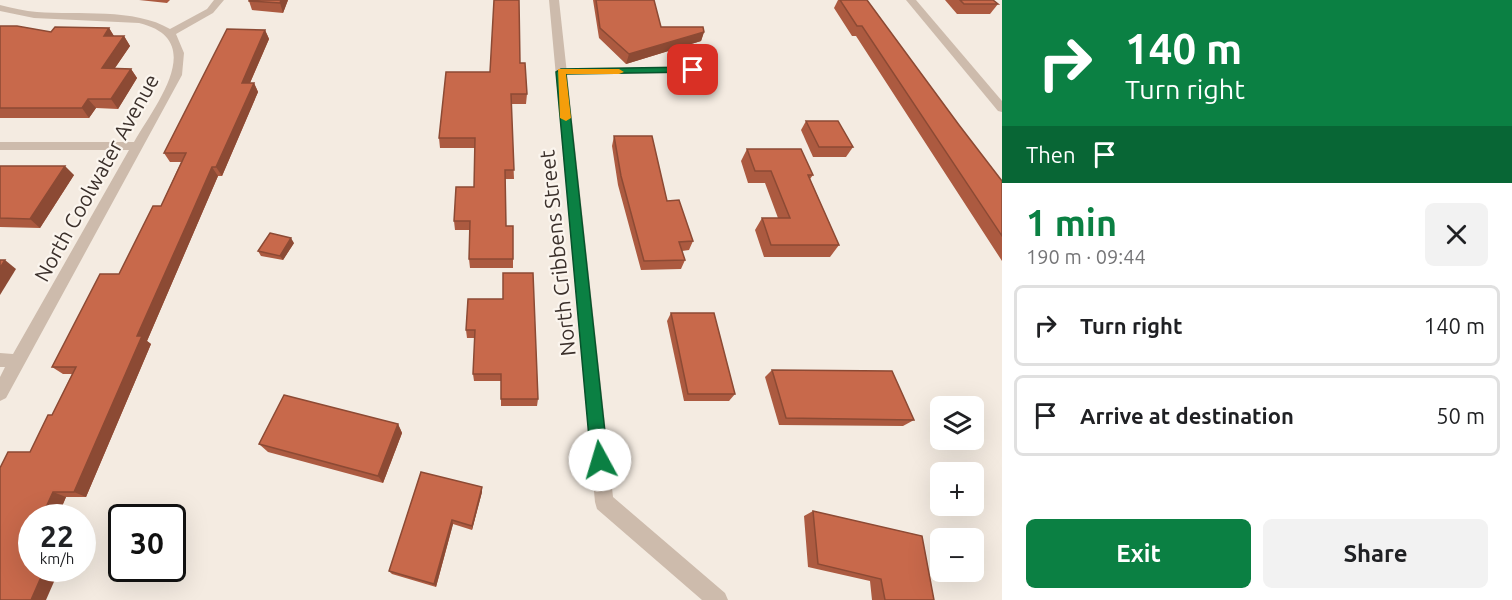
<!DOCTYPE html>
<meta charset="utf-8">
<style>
body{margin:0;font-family:Ubuntu,sans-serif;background:#f2f2f2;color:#202124;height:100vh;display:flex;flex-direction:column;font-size:22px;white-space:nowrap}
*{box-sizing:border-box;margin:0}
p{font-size:20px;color:#757577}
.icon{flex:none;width:33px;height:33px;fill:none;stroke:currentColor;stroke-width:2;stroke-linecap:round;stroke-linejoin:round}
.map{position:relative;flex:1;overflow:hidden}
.panel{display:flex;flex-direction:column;background:#fff;width:510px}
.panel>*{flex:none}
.top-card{background:#0b8043;color:#fff;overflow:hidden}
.buttons{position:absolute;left:930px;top:396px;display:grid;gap:12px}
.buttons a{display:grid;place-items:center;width:54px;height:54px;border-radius:9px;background:#fff;box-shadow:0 6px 24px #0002;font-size:30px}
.speed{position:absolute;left:18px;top:504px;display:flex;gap:12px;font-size:30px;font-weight:700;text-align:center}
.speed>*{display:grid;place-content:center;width:78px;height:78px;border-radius:50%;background:#fff;box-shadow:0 6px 24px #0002;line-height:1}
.speed small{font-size:15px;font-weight:400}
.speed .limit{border:3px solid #111;border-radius:9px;background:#fff;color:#111}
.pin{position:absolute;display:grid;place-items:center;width:51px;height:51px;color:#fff;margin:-26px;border-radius:12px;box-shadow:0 3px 9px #0006}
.me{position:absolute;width:66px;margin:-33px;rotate:354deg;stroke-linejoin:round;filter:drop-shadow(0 0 4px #0008)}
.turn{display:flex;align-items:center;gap:21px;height:126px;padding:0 24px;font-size:27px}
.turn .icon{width:78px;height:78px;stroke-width:2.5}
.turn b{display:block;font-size:42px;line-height:51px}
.then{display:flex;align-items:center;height:57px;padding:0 24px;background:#0003;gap:12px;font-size:22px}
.round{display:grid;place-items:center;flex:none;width:63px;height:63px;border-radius:9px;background:#f2f2f2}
.head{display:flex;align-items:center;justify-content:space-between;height:102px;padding:0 24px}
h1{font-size:36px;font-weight:700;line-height:45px;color:#0b8043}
.primary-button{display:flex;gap:12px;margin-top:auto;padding:12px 24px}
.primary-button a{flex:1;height:69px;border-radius:9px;background:#0b8043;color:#fff;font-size:24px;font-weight:700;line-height:69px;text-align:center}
.primary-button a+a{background:#f2f2f2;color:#202124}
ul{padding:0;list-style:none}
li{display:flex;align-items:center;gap:18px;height:81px;margin:0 12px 9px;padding:0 12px;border:3px solid #e0e0e0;border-radius:9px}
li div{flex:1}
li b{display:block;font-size:22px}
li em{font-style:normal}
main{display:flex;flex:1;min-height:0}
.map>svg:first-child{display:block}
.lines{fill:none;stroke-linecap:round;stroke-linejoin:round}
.lane{fill:#cdbbac;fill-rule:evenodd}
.street{fill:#cdbbac;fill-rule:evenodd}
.wall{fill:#ac5a40}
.shaded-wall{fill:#8c4a34}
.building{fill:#c8694b;stroke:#8c4a34;stroke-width:1.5}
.route{fill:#0b8043;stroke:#07532c;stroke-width:1.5}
.slow{fill:#f59e0b}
.labels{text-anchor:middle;stroke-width:4.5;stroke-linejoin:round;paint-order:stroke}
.street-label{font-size:21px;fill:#3b302b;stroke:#fbf5ee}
</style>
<main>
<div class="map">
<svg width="1002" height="600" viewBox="0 0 1002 600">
<rect width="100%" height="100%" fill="#f4ebe1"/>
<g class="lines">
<path class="lane" d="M710,61H713V65L693,72L561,73L557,71L561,69L692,68Z"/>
<g class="street">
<path d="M214,0H224L213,13L176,34L184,53L182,75L6,398L0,401V377L5,367H0V353L13,354L129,150H0V142H134C155,105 209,40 139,23L34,18L0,11V5C12,8 25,11 37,12C78,15 135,8 170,29L207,9Z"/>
<path d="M549,0H559L613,497L725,593L728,600H702L597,509L595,502Z"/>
<path d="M906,0H916L1002,101V112L998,111Z"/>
</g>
</g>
<g class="wall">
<path d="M139,0H170L167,3Z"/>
<path d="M288,0L283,13L252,10L249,1Z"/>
<path d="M593,0H654L661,27L704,32L701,41L626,64L599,38Z"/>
<path d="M838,0H867L959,125L1002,181V261L856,36H852L834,8Z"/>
<path d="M945,0H993L998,4L990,14H957Z"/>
<path d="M0,26L51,32L109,28L114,36H124L130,46L115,68L131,69L137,78L118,109L96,108L89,118H0Z"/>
<path d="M265,30L269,39L250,83H254L258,92L222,176H218L147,341L151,344L86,497H66L57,518H32L0,600L30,452L52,415L72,374H63L52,367L119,274L161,206L181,162H170L164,153Z"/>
<path d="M520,63L527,94L526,104H511L514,179H505L506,226L513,259V268H470L469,259L470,230H455L454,221L474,187L475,148H440L439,138L490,72Z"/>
<path d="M806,121L853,147L846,157H813L801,130Z"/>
<path d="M614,136L667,201L693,241L689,250L682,251L685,260L681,269L641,270L618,185L612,146Z"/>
<path d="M747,149L813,175L810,179L839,245L830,257H764L755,230L762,218H778L765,183H748L741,161Z"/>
<path d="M0,166L74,175L40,228L0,227Z"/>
<path d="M294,243L283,260L261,256L258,251Z"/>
<path d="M468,299L538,399L537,406H501V381H474L473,374L475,338H467L466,330Z"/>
<path d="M671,313L735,394L729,401H684L667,321Z"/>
<path d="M772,370L914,420L903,426L779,425L765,377Z"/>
<path d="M398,424L402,433L383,483L268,452L259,444Z"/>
<path d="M482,492L472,530L453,524L436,587L392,574L389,571Z"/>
<path d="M813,511L934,600H872L870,581L808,567L804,516Z"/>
</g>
<g class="shaded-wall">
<path d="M281,0H288L283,13L280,3Z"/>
<path d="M109,28L115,38L104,36Z"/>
<path d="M265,30L269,39L246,92L242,83Z"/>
<path d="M704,32L701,41L626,64L629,54Z"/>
<path d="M124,36L130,46L108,78L102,68Z"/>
<path d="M131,69L137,78L118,109L111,99Z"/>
<path d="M254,83L258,92L222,176L216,167Z"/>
<path d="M88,99L96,108L89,118L82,108Z"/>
<path d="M65,166L74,175L40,228L30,219Z"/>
<path d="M212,167L218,176L147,341L151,344L86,497L74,492L137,336Z"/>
<path d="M291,238L294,243L283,260L280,256Z"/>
<path d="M5,260L16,269L0,295V268Z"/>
<path d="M398,424L402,433L383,483L378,476Z"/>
<path d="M482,487V492L472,530V526Z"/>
<path d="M53,492L66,497L57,518H41Z"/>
<path d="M452,520L453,524L436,587L434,584Z"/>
<path d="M32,538V555L25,553Z"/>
<path d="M45,568H60L46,600H31Z"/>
</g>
<g class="building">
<path d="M249,0H281L280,3L249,1Z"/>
<path d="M494,0H519L520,63H525L527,94H511L514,170H505L506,226H513V259H469L470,221H454L456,187H474L475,138H439L446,72H490Z"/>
<path d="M596,0H654L661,27H703L704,32L629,54L600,28Z"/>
<path d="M840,0H867L959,125L1002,181V236L862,26H857Z"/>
<path d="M960,0H993L998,4H964Z"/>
<path d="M0,26H17L51,32L55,27L109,28L104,36H124L102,68L131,69L111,99H88L82,108H0Z"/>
<path d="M227,29L265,30L242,83H254L216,167H212L187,224L137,336H142L74,492H53L41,518H32V538L25,553H32V568H45L31,600H0V468L8,452H30L48,415H52L76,367H52L100,274H119L153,206H161L186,153H164Z"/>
<path d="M806,121H838L853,147H819Z"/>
<path d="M614,136H652L667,201L679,200L693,241L679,242L685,260L644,261L621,176Z"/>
<path d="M747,149H801L813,175H808L839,245H771L762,218H790L771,171H755Z"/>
<path d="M0,166H65L30,219L0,218Z"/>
<path d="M270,233L291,238L280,256L258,251Z"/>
<path d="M0,260H5L0,268Z"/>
<path d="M503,273H533L538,399H501V374H473L475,330H466L468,299H503Z"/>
<path d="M671,313H714L735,394H688Z"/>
<path d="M772,370L892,371L914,420L786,418Z"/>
<path d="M284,395L398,424L378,476L259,444Z"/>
<path d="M421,472L482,487L472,526L452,520L434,584L389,571Z"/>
<path d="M813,511L922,536L934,600H885L881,579L818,564Z"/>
</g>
<path class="route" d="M693,67L698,70L696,72L566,74L608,460L605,466L600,468L594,466L591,460L556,72L561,69Z"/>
<path class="slow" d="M558,69H619L624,72L619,74H566L571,118L566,121L560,118Z"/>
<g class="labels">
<g class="street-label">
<text transform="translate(97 178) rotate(-61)" y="7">North Coolwater Avenue</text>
<text transform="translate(558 253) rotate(-96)" y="7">North Cribbens Street</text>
</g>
</g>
</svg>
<div class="buttons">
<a><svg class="icon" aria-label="layers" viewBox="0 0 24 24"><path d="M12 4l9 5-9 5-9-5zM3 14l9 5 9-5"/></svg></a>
<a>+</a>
<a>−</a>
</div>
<div class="speed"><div>22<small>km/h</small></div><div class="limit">30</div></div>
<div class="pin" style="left:693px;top:70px;background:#d93025"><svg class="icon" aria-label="arrive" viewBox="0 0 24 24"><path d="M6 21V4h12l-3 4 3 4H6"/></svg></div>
<svg class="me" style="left:600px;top:460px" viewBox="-20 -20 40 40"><circle r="19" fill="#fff"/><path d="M0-13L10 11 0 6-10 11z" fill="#0b8043"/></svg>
</div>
<section class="panel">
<div class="top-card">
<div class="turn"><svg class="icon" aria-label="right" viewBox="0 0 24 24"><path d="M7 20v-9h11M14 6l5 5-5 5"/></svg><div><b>140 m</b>Turn right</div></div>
<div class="then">Then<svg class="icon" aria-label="arrive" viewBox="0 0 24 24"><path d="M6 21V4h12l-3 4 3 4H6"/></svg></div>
</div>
<div class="head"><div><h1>1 min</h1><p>190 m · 09:44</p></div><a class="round"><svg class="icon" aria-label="close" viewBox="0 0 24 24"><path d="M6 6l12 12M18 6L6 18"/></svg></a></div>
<ul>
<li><svg class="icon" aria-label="right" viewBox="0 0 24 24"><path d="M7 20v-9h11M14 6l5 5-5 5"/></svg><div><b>Turn right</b></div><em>140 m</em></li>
<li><svg class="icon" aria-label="arrive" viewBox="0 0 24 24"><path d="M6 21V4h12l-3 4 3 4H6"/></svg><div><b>Arrive at destination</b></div><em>50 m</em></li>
</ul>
<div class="primary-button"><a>Exit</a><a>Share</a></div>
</section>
</main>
